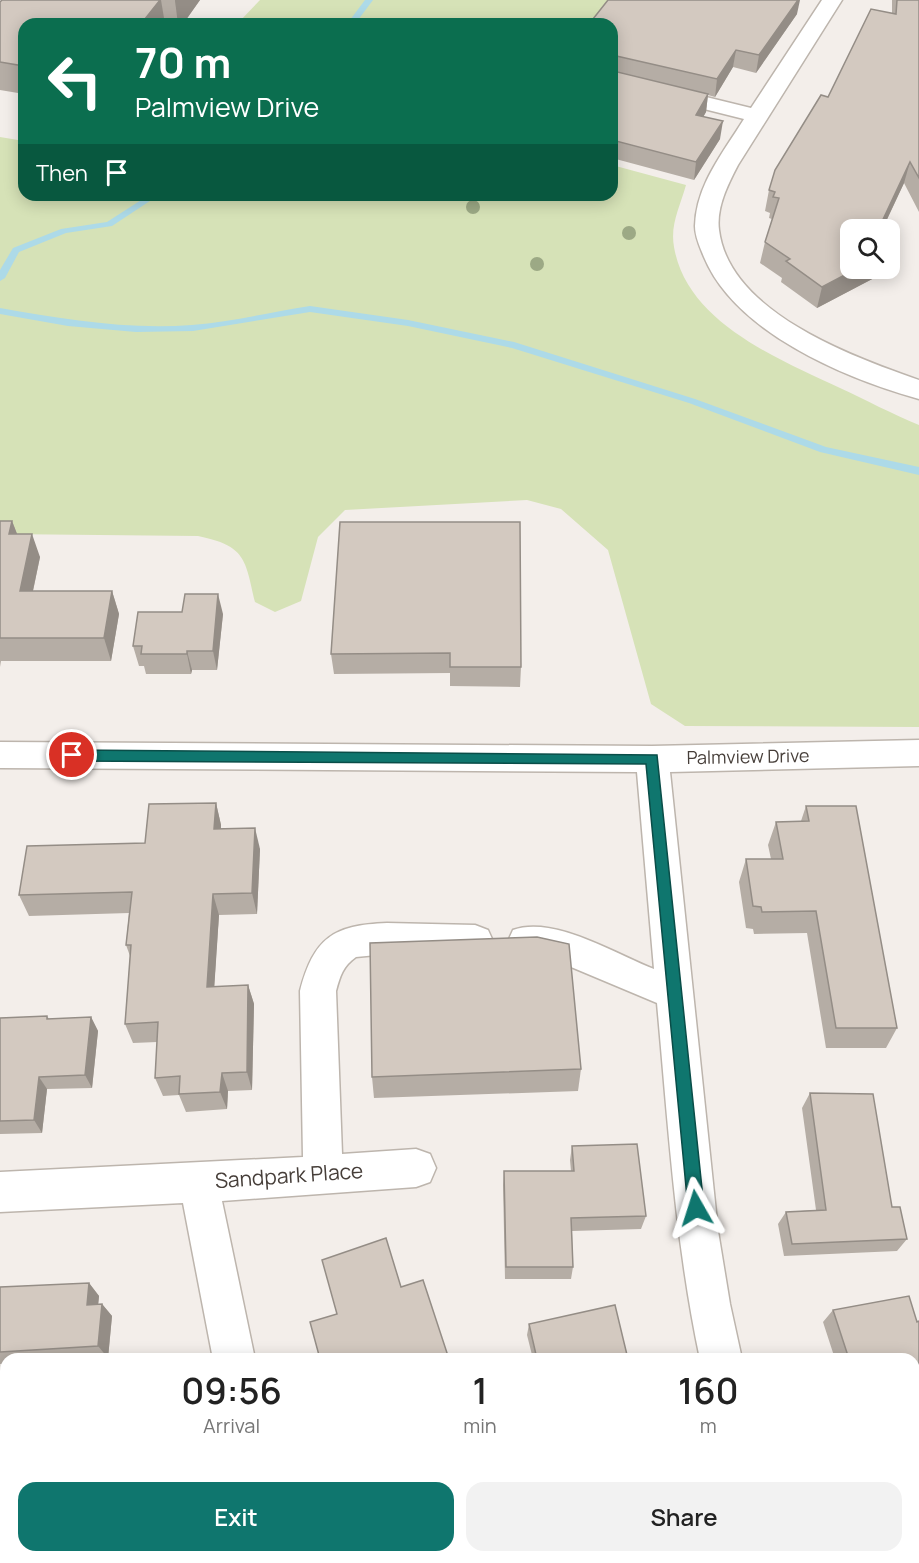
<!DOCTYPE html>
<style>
body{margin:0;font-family:Manrope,sans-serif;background:#f2f2f2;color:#222;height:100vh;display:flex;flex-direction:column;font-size:22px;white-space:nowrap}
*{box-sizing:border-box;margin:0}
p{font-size:20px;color:#767676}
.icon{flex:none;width:33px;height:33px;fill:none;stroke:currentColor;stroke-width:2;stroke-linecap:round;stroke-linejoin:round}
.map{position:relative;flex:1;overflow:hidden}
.details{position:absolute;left:0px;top:1353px;width:920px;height:210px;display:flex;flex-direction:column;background:#fff;border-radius:18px 18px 0 0;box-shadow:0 3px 15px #0003}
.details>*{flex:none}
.top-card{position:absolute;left:18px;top:18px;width:600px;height:183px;border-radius:18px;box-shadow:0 3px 15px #0003;background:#0b6e4f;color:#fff;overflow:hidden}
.fabs{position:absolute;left:840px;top:219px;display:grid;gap:12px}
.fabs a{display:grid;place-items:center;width:60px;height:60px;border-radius:12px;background:#fff;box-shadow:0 3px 15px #0003;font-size:30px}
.pin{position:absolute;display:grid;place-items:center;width:51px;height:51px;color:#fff;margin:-26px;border:3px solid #fff;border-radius:50%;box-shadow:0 2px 6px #0007}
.me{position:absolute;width:66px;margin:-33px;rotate:354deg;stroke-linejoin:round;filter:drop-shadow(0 0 4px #0008)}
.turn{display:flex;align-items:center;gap:21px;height:126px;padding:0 18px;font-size:27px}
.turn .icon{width:78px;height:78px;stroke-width:2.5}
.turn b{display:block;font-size:42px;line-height:51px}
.then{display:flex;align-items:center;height:57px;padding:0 18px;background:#0003;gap:12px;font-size:22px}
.eta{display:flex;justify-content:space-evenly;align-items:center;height:102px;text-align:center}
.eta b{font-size:36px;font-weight:600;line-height:42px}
.primary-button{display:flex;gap:12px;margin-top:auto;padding:12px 18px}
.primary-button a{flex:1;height:69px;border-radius:18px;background:#0f766e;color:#fff;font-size:24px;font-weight:600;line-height:69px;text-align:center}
.primary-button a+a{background:#f2f2f2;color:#222}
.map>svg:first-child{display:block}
.green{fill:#d6e2b7}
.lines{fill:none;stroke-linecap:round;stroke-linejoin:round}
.stream{fill:#addae8;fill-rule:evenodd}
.minor-casing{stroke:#bdb5ad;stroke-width:3}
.minor{fill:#fff;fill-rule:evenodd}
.tree{fill:#9ca985}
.wall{fill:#b5ada5}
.shaded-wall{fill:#948d86}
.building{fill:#d3c9c0;stroke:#948d86;stroke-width:1.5}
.route{fill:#0f766e;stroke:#0a4d48;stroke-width:1.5}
.labels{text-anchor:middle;stroke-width:6;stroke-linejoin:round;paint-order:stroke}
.street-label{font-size:18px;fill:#463e39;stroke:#fff}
.near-street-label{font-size:21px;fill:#463e39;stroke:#fff}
</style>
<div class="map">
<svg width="919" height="1563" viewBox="0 0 919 1563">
<rect width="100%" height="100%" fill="#f3eeea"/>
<g class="green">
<path d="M260,0H610L591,24H237Z"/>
<path d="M0,137L24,141V195H612V165L686,185C680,207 670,224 674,247C687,323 779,359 840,388C866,400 892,414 919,425V727L685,726L651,704L608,550L561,509L527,500L345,510L318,537L301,601L275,612L255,602C245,559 246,546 198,536L0,534Z"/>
</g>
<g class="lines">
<g class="stream">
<path d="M365,0H373L355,24H347Z"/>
<path d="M149,195H159L112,226L66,233L19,252L5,278L0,281V270L13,248L61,229L107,222Z"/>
<path d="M310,306L408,320L514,342L695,399L826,447L919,467V475L820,452L689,403L512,348L408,326L310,312L193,331L136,332L68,326L0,314V308C63,319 127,330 192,325C231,322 271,312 310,306Z"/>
</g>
<g class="minor-casing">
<g id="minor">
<path d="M822,0H842L738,165C728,184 716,208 719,230C729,312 852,357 919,380V399C844,378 735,332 704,257C700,247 695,237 695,226C696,185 723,153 744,119L612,86V74L751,108Z"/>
<path d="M919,740V766L670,772L718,1231L730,1304L742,1359H700C675,1242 668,1122 657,1003L564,964L513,952L508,941L513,930C553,915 616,954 654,969L637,772L0,768V742L652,746Z"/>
<path d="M387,923L475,925L488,930L493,941L488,952L475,957L387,954L356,957C343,966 340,976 336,991L342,1154L416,1149L430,1154L436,1168L430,1182L416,1187L222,1201L255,1359H213L183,1203L0,1212V1172L303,1157L300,991C314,938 333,925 387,923Z"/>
<path d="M251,1557H297L298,1563H252Z"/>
<path d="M775,1557H822L825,1563H778Z"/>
</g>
</g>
<use href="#minor" class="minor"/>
</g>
<g class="tree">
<circle cx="473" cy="207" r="7"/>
<circle cx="629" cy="233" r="7"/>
<circle cx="537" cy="264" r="7"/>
</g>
<g class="wall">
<path d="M2,0H200L183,24H24V94L0,90V2Z"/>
<path d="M892,0H919V212L904,183L882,230H850V268H879L876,277L817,308L781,282L782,278L760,263L765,242L772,219L769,218L770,213L765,211L769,190L828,97L892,13Z"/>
<path d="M797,14L756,73L733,67L715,97L708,95L706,112L703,117L720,139L694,180L612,158V24Z"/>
<path d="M0,521H12L17,534L40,557L33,591H112L119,614L111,661H1L0,667Z"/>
<path d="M340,522L521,667L520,687L450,686V673L334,674L331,654Z"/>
<path d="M182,612L223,614L217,670H192L191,674H146L144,666H139L133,646Z"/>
<path d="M216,803L221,825V829L260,849L257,914L219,915L214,987L248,985L254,1004L252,1090L228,1091L227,1109L186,1112L179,1095L163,1096L155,1078L157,1042L133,1043L125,1024L130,956L126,945L129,913L29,916L19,895L145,843Z"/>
<path d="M806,806L897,1028L886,1048H826L807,933L754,934L753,929L746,928L739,882L746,859H771L768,845L776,822L801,821Z"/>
<path d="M47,1016L49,1019L91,1017L98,1031L92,1088L47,1089L42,1133L0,1134V1018Z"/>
<path d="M581,1069L578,1091L374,1098L372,1077Z"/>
<path d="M810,1093L892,1207L907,1239L897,1251L784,1256L778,1224L786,1212L816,1210L802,1108Z"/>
<path d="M572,1146L646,1216L641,1229L572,1231L573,1267L571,1279H505L503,1185L504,1171H571L570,1160Z"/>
<path d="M89,1283L99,1296L98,1304H102L112,1316L108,1358L90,1359H6V1364H0V1287Z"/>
<path d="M833,1310L919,1321V1552L914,1543V1359H835L823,1322Z"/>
<path d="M529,1324L628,1359H533L527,1335Z"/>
<rect x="0" y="1420" width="6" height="69"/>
<path d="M533,1557H760L763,1563H536Z"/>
</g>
<g class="shaded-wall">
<path d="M160,0H161L165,24H141Z"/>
<path d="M175,0H200L183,24H178L175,1Z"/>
<path d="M798,0H800L797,14L756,73L759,55Z"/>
<path d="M736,50L733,67L715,97L717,79Z"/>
<path d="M708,94L706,112L694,133L696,115Z"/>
<path d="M723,121L720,139L694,180L696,162Z"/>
<path d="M910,162L904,183L882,230H878Z"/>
<path d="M858,268H879L876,277L817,308L822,287Z"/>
<path d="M12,521L21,544L9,534Z"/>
<path d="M32,534L40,557L28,614L20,591Z"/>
<path d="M112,591L119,614L111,661L104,638Z"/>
<path d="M218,594L223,614L217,670L213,651Z"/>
<path d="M187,651L192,670L191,674L187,654Z"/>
<path d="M216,803L221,825L220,850L214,829Z"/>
<path d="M255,828L260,849L257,914L252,893Z"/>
<path d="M213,894L219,915L213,1007L207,987Z"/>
<path d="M248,985L254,1004L252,1090L247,1072Z"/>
<path d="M91,1017L98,1031L92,1088L85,1075Z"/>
<path d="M222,1073L228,1091L227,1109L220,1092Z"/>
<path d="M39,1077L47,1089L42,1133L34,1120Z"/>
<path d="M89,1283L99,1296L97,1318L87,1305Z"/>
<path d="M102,1304L112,1316L108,1358L98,1346Z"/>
<path d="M178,1557H184L185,1563H179Z"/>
<path d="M452,1557H455V1562L452,1563H435Z"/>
</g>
<g class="building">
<path d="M2,0H160L141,24H24V66L0,62V2Z"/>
<path d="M608,0H798L759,55L736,50L717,79L612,55L613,71L708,94L696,115L723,121L696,162L612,140V24H589Z"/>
<path d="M897,0H919V178L910,162L878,230H850V268H858L822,287L786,261L790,259L765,242L779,198L773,197L775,192L769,190L775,170L821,95L828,97L871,9L896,14Z"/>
<path d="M0,521H12L9,534H32L20,591H112L104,638H0Z"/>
<path d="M340,522H520L521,667H450V653L331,654Z"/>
<path d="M185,594H218L213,651H187V654H141L142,646H133L138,612H182Z"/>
<path d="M216,803L214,829L255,828L252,893L213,894L207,987L248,985L247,1072L222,1073L220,1092L179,1094L180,1076L155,1078L158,1022L125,1024L131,945H126L132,892L19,895L27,846L145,843L149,804Z"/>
<path d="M806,806H856L897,1028H836L816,911L762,912L761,907L753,906L746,859H783L776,822L809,821Z"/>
<path d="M537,937L569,944L581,1069L372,1077L370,943Z"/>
<path d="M47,1016V1019L91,1017L85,1075L39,1077L34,1120L0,1121V1018Z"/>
<path d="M810,1093L873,1094L892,1207H900L907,1239L792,1244L786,1212L826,1210Z"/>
<path d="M637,1144L646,1216L571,1218L573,1267H506L504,1171H574L572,1146Z"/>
<path d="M386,1238L401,1287L423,1280L449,1359H320L310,1322L337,1314L322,1260Z"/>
<path d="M89,1283L87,1305L102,1304L98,1346L0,1352V1287Z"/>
<path d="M909,1296L917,1322L919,1321V1523L914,1514V1359H849L833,1310Z"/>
<path d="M615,1305L628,1359H537L529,1324Z"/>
<rect x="0" y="1420" width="6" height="60"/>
<path d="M106,1557H178L179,1563H107Z"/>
<path d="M377,1557H452L435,1563H379Z"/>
<path d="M539,1557H760L763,1563H542Z"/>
</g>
<path class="route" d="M72,750L657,755L704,1208L702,1213L696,1216L690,1213L688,1208L646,764L72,761L65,755Z"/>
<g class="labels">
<g class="street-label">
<text transform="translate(748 757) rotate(-1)" y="6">Palmview Drive</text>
</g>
<g class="near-street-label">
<text transform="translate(289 1176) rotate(-4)" y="7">Sandpark Place</text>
</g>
</g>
</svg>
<div class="fabs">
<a><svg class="icon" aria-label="search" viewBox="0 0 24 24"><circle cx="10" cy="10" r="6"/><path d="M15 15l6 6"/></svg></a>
</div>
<div class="pin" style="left:72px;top:755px;background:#d93025"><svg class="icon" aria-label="arrive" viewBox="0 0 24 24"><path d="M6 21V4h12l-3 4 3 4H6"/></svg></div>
<svg class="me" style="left:696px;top:1208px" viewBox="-20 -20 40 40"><path d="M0-17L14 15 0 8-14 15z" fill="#0f766e" stroke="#fff" stroke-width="4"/></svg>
<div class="top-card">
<div class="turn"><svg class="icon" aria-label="left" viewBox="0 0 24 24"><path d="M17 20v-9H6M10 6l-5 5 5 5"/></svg><div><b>70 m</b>Palmview Drive</div></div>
<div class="then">Then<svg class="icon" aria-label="arrive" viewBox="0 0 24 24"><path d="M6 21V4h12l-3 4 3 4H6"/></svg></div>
</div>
<section class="details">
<div class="eta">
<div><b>09:56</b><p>Arrival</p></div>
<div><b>1</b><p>min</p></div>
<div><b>160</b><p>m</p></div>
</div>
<div class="primary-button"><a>Exit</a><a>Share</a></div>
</section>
</div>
